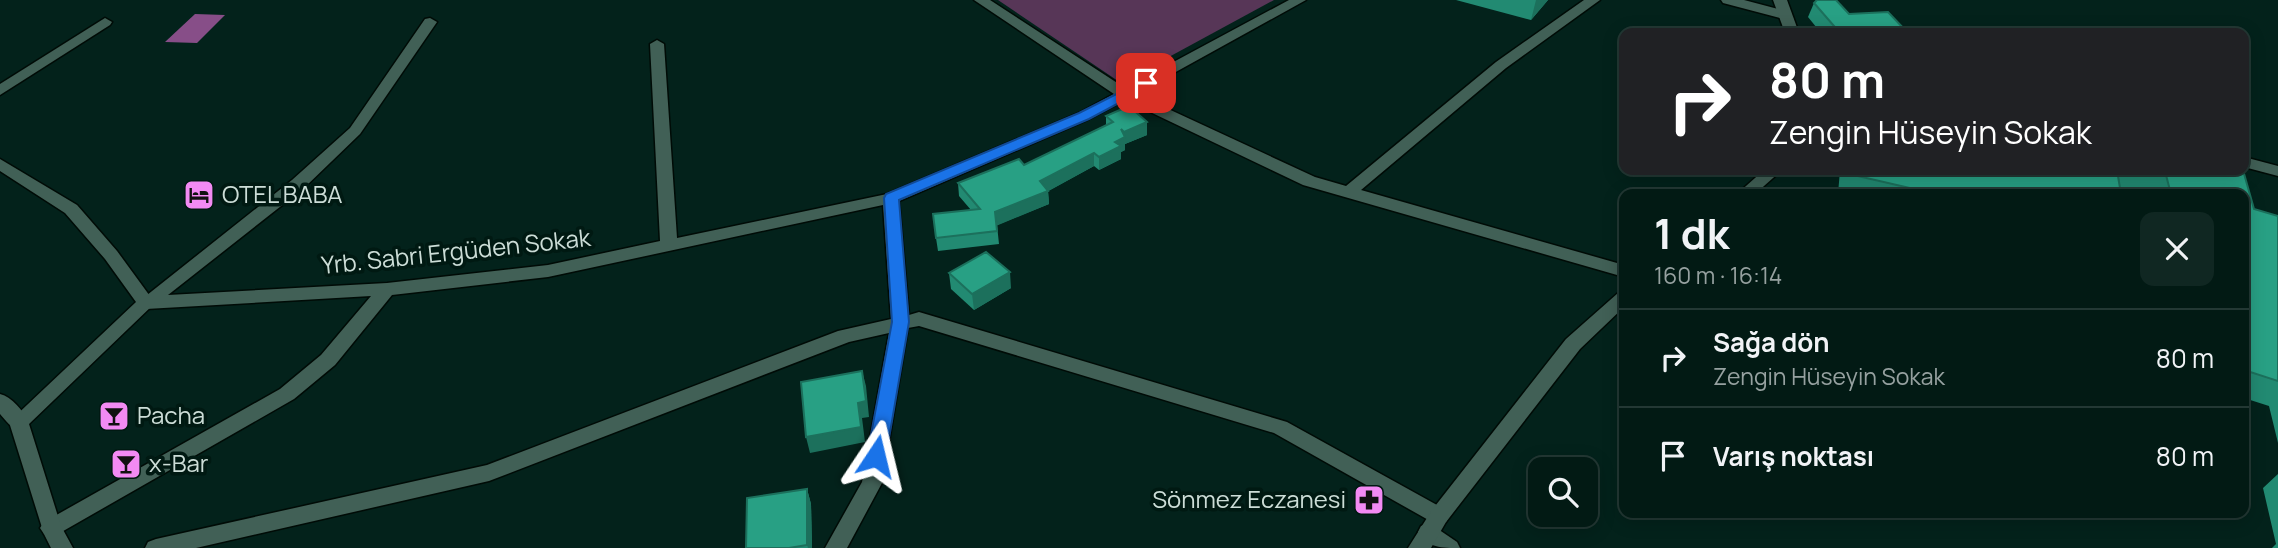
<!DOCTYPE html>
<html lang="tr">
<meta charset="utf-8">
<style>
body{margin:0;font-family:Manrope,sans-serif;background:#102722;color:#f1f3f6;height:100vh;display:flex;flex-direction:column;font-size:26px;white-space:nowrap}
*{box-sizing:border-box;margin:0}
p{font-size:23px;color:#96a1a0}
.icon{flex:none;width:38px;height:38px;fill:none;stroke:currentColor;stroke-width:2;stroke-linecap:round;stroke-linejoin:round}
.map{position:relative;flex:1;overflow:hidden}
.sheet{position:absolute;left:1619px;top:189px;width:630px;height:329px;display:flex;flex-direction:column;background:#021a14;border-radius:14px;box-shadow:0 4px 18px #0003,0 0 0 2px #233834}
.sheet>*{flex:none}
.hud{position:absolute;left:1619px;top:28px;width:630px;height:147px;border-radius:14px;box-shadow:0 4px 18px #0003,0 0 0 2px #233834;background:#202124;color:#fff;overflow:hidden}
.tools{position:absolute;left:1528px;top:457px;display:grid;gap:14px}
.tools a{display:grid;place-items:center;width:70px;height:70px;border-radius:14px;background:#021a14;box-shadow:0 4px 18px #0003,0 0 0 2px #233834;font-size:35px}
.pin{position:absolute;display:grid;place-items:center;width:60px;height:60px;color:#fff;margin:-30px;border-radius:14px;box-shadow:0 4px 10px #0006}
.me{position:absolute;width:77px;margin:-38px;rotate:10deg;stroke-linejoin:round;filter:drop-shadow(0 0 5px #0008)}
.turn{display:flex;align-items:center;gap:24px;height:147px;padding:0 35px;font-size:32px}
.turn .icon{width:91px;height:91px;stroke-width:2.5}
.turn b{display:block;font-size:49px;line-height:60px}
.round{display:grid;place-items:center;flex:none;width:74px;height:74px;border-radius:14px;background:#102722}
.headline{display:flex;align-items:center;justify-content:space-between;height:119px;padding:0 35px}
h1{font-size:42px;font-weight:700;line-height:52px}
ul{padding:0;list-style:none}
li{display:flex;align-items:center;gap:21px;height:98px;padding:0 35px;border-top:2px solid #233834}
li div{flex:1}
li b{display:block;font-size:26px}
li em{font-style:normal}
.map>svg:first-child{display:block}
.green{fill:#573657}
.water{fill:#874e88}
.lines{fill:none;stroke-linecap:round;stroke-linejoin:round}
.street-casing{stroke:#000b06;stroke-width:3}
.secondary-casing{stroke:#000b06;stroke-width:3}
.street{fill:#416056;fill-rule:evenodd}
.secondary{fill:#416056;fill-rule:evenodd}
.wall{fill:#228a72}
.shaded-wall{fill:#1c705c}
.building{fill:#28a084;stroke:#1c705c;stroke-width:2}
.route{fill:#1a73e8;stroke:#114b97;stroke-width:2}
.labels{text-anchor:middle;stroke-width:7;stroke-linejoin:round;paint-order:stroke}
.poi-label{font-size:24px;fill:#ccddd7;stroke:#001912;text-anchor:start}
.street-label{font-size:24px;fill:#ccddd7;stroke:#001912}
</style>
<div class="map">
<svg width="2278" height="548" viewBox="0 0 2278 548">
<rect width="100%" height="100%" fill="#03221b"/>
<path class="green" d="M998,0H1274L1121,83Z"/>
<path class="water" d="M195,14L225,15L197,43L165,42Z"/>
<g class="lines">
<g class="street-casing">
<g id="street">
<path d="M974,0H990L1125,88L1289,0H1306L1136,94L1315,177L1346,186L1496,62L1584,0H1600L1506,68L1361,190L1624,265V277L1303,185L1125,100L1089,119L899,201L909,315L919,312L1287,422L1446,510L1449,516L1446,522L1439,525L1432,522L1274,433L919,326L908,328L882,483L847,548H825L862,482L889,333L849,342L489,481L196,548H145L148,542L156,539L487,465L838,331L891,319L883,205L548,277L392,295L335,365L294,399L58,534L51,537L44,534L40,528L44,522L280,389L321,355L371,296L146,309L140,308L137,303L292,180L350,128L425,19L430,18L437,22L360,134L304,188L168,295L387,283L548,265L660,241L650,44L657,40L664,44L677,238L887,194L1079,113L1114,94Z"/>
<path d="M1721,0H1744L1789,12L1791,15L1784,19L1723,3Z"/>
<path d="M105,18L112,22L110,25L0,95V84Z"/>
<path d="M2244,157L2278,166V176L2244,167Z"/>
<path d="M0,394C12,397 23,411 29,422L26,427C13,432 8,423 0,414Z"/>
<path d="M1429,523L1457,542L1460,548C1442,548 1427,548 1418,532L1421,526Z"/>
</g>
</g>
<g class="secondary-casing">
<g id="secondary">
<path d="M1773,0H1787L1799,33H1785Z"/>
<path d="M0,159L77,205L117,251L155,303L29,424L61,526L73,548H51L44,534L9,422L136,302L105,259L65,213L0,171Z"/>
<path d="M1764,170H1782L1755,194H1737Z"/>
<path d="M1624,291V307L1580,349L1446,522L1431,548H1408L1432,510L1566,339L1618,293Z"/>
</g>
</g>
<use href="#street" class="street"/>
<use href="#secondary" class="secondary"/>
</g>
<g class="wall">
<path d="M1456,0H1548L1531,20Z"/>
<path d="M1814,3L1908,33H1821L1808,17Z"/>
<path d="M1106,116L1147,135L1125,144V150L1121,152V159L1099,170L1094,166L1048,191L1049,204L997,225L999,244L938,251L936,238L971,210L959,196L958,183L1024,165L1106,126Z"/>
<path d="M1840,170H2243L2254,209L2278,216V443L2269,406L2244,398V194H2142L2120,189L2121,194H1838Z"/>
<path d="M949,273L1011,288L974,310L951,289Z"/>
<path d="M2278,474V548H2272L2276,544L2263,488Z"/>
<path d="M807,489L811,504L812,548H746Z"/>
</g>
<g class="shaded-wall">
<path d="M1536,0H1548L1531,20Z"/>
<path d="M1147,122V135L1125,144V150L1121,152V159L1099,170V157L1115,142L1124,137V132Z"/>
<path d="M1094,153V166L1045,193L1048,191L1049,204L996,226L995,212L1040,181Z"/>
<path d="M1010,272L1011,288L974,310L972,294Z"/>
<path d="M862,371L866,386L869,417L862,418L865,442L810,453L806,437L858,403Z"/>
<path d="M807,489L811,504L812,548H808L807,545Z"/>
</g>
<g class="building">
<path d="M1817,0H1836L1849,14L1888,12L1908,33H1840L1814,3Z"/>
<path d="M1129,106L1147,122L1124,132L1121,129L1125,137L1115,142L1121,146L1099,157L1094,153L1040,181L1048,191L995,212L997,231L936,238L933,214L980,209L958,183L1019,159L1024,165L1113,122L1106,116Z"/>
<path d="M1850,170H2117L2121,194H1923V191L1849,174Z"/>
<path d="M2145,170H2243L2254,209L2278,216V381L2244,370V194H2171L2166,175Z"/>
<path d="M986,252L1010,272L972,294L949,273Z"/>
<path d="M862,371L866,401L858,403L861,427L806,437L801,382Z"/>
<path d="M807,489V545L789,548H746L747,498Z"/>
</g>
<path class="route" d="M1146,79L1153,83L1151,86L1089,119L899,200L909,322L886,456L883,461L876,463L870,461L867,456L892,322L884,198L886,194L1079,113Z"/>
<defs>
<g id="hotel-square" transform="scale(1.575)"><rect x="-9" y="-9" width="18" height="18" rx="4" fill="#f28af3" stroke="#001912"/><path d="M-6-4.5h1.5V1H6V5H4.5V3h-9V5H-6ZM-4 0a1.8 1.8 0 1 1 3.6 0ZM.5 0V-2.5h3Q6-2.5 6 0Z" fill="#111"/></g>
<g id="bar-square" transform="scale(1.575)"><rect x="-9" y="-9" width="18" height="18" rx="4" fill="#f28af3" stroke="#001912"/><path d="M-6-5H6L.8 .8V4.5H3.5V6h-7V4.5H-.8V.8Z" fill="#111"/></g>
<g id="pharmacy-square" transform="scale(1.575)"><rect x="-9" y="-9" width="18" height="18" rx="4" fill="#f28af3" stroke="#001912"/><path d="M-2-6h4v4h4v4h-4v4h-4v-4h-4v-4h4Z" fill="#111"/></g>
</defs>
<g fill-rule="evenodd">
<use href="#hotel-square" x="199" y="195"/>
<use href="#bar-square" x="114" y="416"/>
<use href="#bar-square" x="126" y="464"/>
<use href="#pharmacy-square" x="1369" y="500"/>
</g>
<g class="labels">
<g class="poi-label">
<text x="222" y="203">OTEL BABA</text>
<text x="137" y="424">Pacha</text>
<text x="149" y="472">x-Bar</text>
<text x="1346" y="508" text-anchor="end">Sönmez Eczanesi</text>
</g>
<g class="street-label">
<text transform="translate(456 252) rotate(-6)" y="8">Yrb. Sabri Ergüden Sokak</text>
</g>
</g>
</svg>
<div class="tools">
<a><svg class="icon" aria-label="search" viewBox="0 0 24 24"><circle cx="10" cy="10" r="6"/><path d="M15 15l6 6"/></svg></a>
</div>
<div class="pin" style="left:1146px;top:83px;background:#d93025"><svg class="icon" aria-label="arrive" viewBox="0 0 24 24"><path d="M6 21V4h12l-3 4 3 4H6"/></svg></div>
<svg class="me" style="left:876px;top:456px" viewBox="-20 -20 40 40"><path d="M0-17L14 15 0 8-14 15z" fill="#1a73e8" stroke="#fff" stroke-width="4"/></svg>
<div class="hud">
<div class="turn"><svg class="icon" aria-label="right" viewBox="0 0 24 24"><path d="M7 20v-9h11M14 6l5 5-5 5"/></svg><div><b>80 m</b>Zengin Hüseyin Sokak</div></div>
</div>
<section class="sheet">
<div class="headline"><div><h1>1 dk</h1><p>160 m · 16:14</p></div><a class="round"><svg class="icon" aria-label="close" viewBox="0 0 24 24"><path d="M6 6l12 12M18 6L6 18"/></svg></a></div>
<ul>
<li><svg class="icon" aria-label="right" viewBox="0 0 24 24"><path d="M7 20v-9h11M14 6l5 5-5 5"/></svg><div><b>Sağa dön</b><p>Zengin Hüseyin Sokak</p></div><em>80 m</em></li>
<li><svg class="icon" aria-label="arrive" viewBox="0 0 24 24"><path d="M6 21V4h12l-3 4 3 4H6"/></svg><div><b>Varış noktası</b></div><em>80 m</em></li>
</ul>
</section>
</div>
